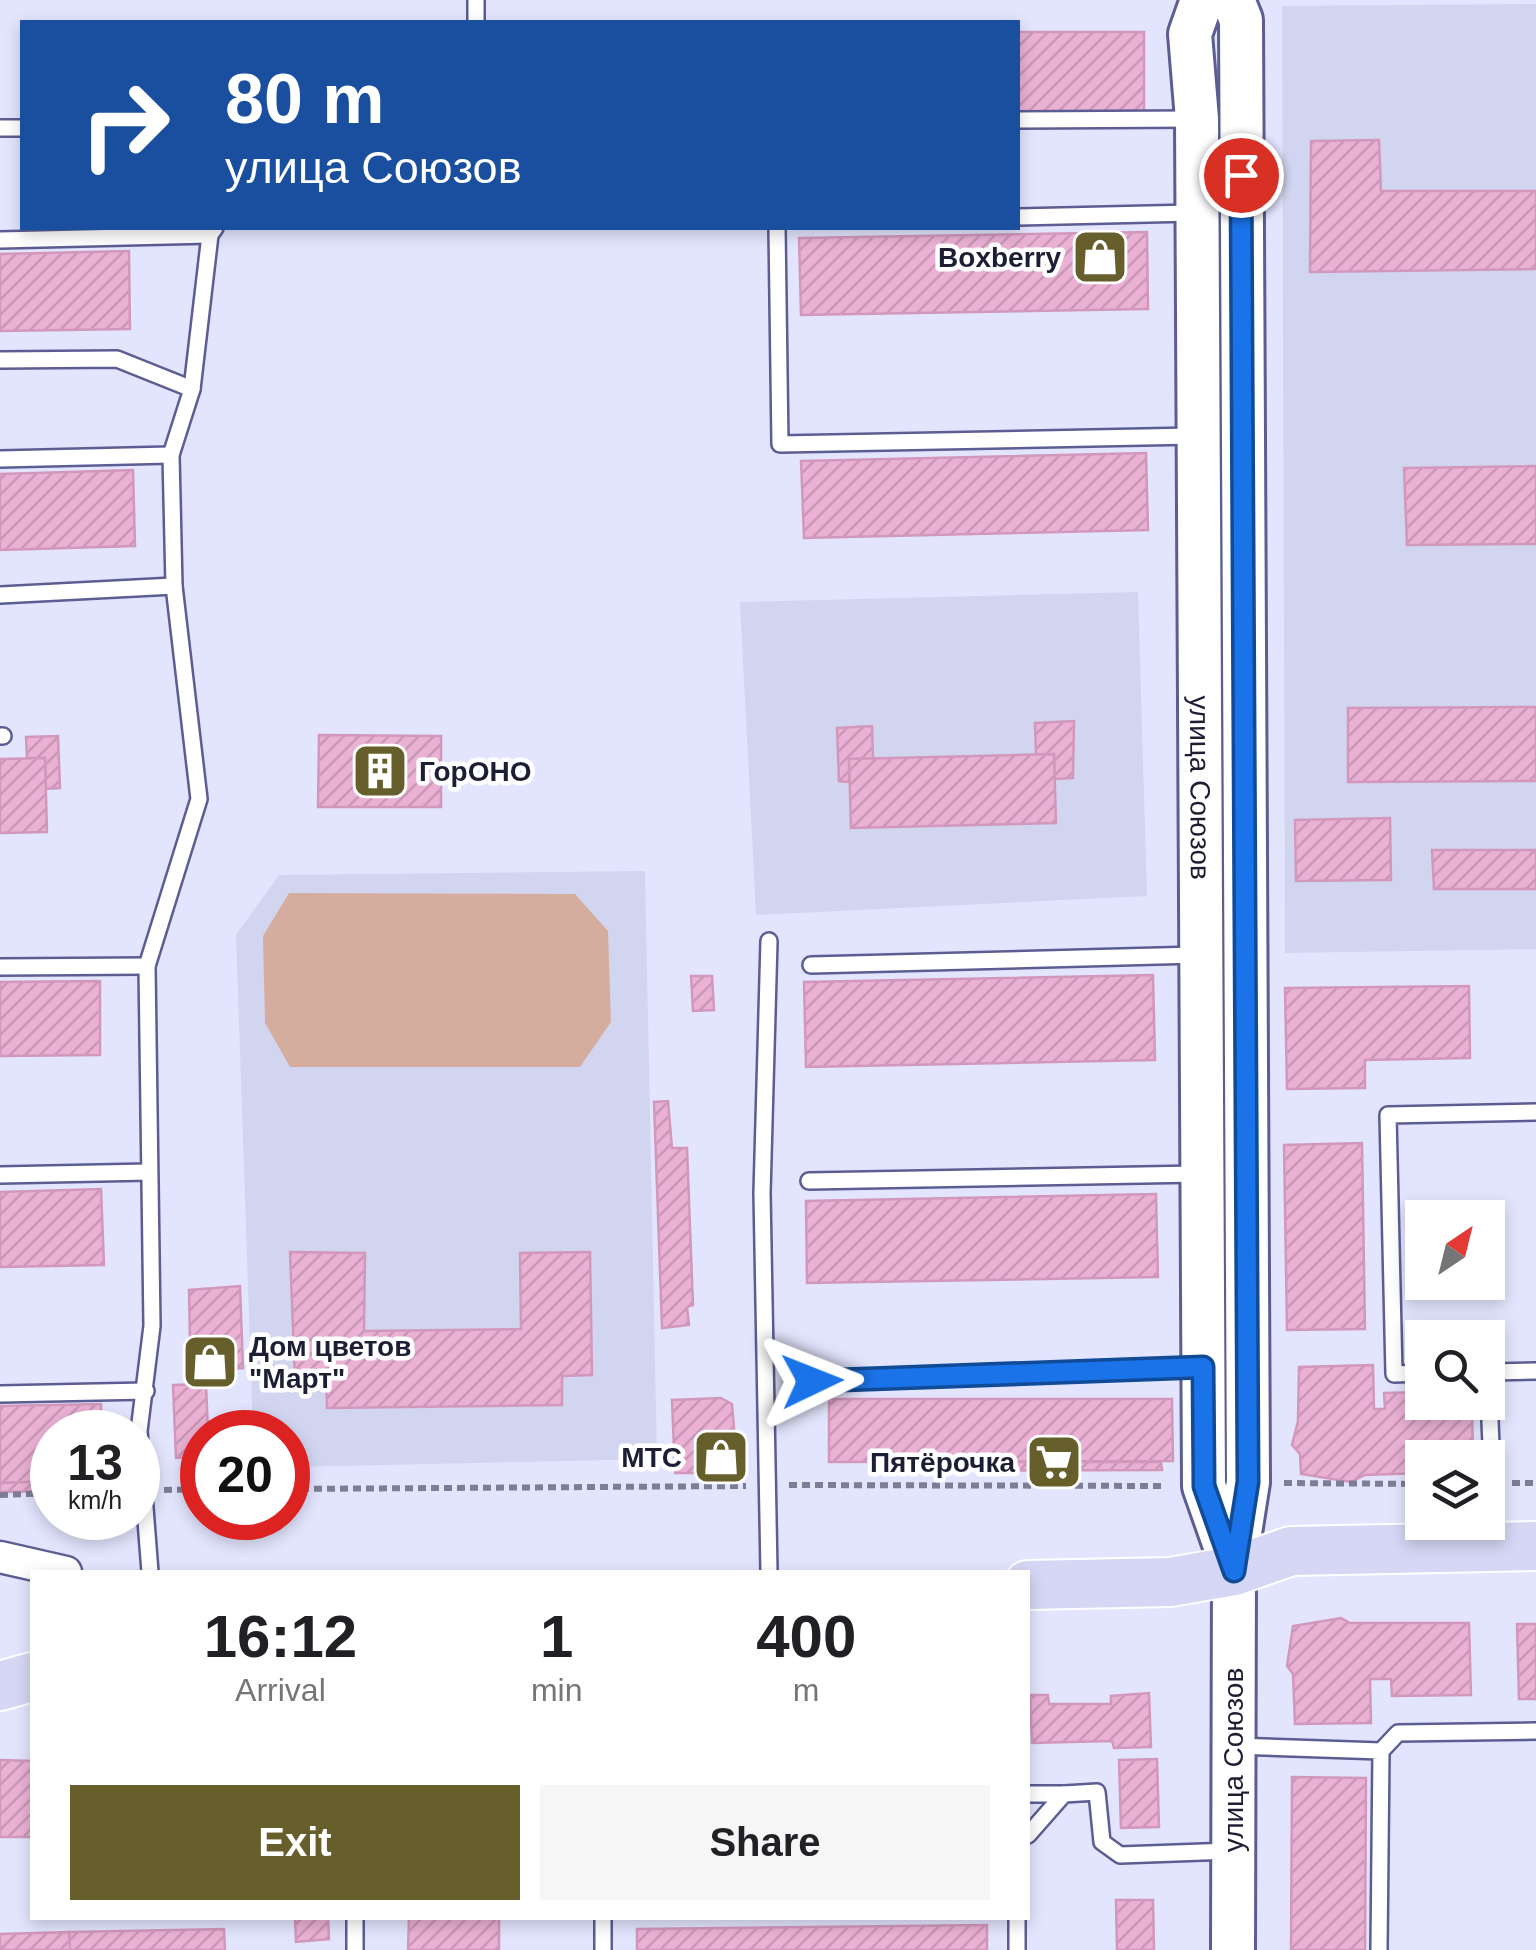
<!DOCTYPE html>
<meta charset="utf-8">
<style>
body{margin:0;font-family:Arial,sans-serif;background:#f6f6f6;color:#202124;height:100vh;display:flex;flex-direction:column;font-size:38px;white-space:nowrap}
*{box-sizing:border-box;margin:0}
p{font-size:32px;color:#757577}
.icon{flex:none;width:55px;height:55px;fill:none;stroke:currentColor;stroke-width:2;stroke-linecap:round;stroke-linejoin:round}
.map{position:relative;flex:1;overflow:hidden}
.sheet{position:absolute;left:30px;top:1570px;width:1000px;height:350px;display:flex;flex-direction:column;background:#fff;border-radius:0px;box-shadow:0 5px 15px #0003}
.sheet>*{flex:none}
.top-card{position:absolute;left:20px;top:20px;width:1000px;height:210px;border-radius:0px;box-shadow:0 5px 15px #0003;background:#1a4fa0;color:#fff;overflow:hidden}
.needle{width:65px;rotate:35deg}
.fabs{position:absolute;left:1405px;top:1200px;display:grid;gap:20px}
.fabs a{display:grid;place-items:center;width:100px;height:100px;border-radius:0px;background:#fff;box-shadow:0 5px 15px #0003;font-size:50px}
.speed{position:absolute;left:30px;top:1410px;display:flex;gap:20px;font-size:50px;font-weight:700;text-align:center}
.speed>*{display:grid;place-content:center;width:130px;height:130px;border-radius:50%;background:#fff;box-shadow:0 5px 15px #0003;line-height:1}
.speed small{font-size:25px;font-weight:400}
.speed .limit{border:15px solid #d22;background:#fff;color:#111}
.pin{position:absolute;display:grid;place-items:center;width:85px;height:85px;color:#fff;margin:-42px;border:5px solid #fff;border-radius:50%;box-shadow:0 2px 10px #0007}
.me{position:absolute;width:110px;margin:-55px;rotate:88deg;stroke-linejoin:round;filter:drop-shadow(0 0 8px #0008)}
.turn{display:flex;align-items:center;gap:35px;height:210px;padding:0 40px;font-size:45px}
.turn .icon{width:130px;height:130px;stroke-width:2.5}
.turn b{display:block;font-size:70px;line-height:85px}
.eta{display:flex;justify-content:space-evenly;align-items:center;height:170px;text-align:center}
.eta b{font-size:60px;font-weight:800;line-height:70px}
.action{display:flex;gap:20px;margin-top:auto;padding:20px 40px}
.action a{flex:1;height:115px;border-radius:0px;background:#665f2b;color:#fff;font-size:40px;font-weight:800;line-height:115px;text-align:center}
.action a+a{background:#f6f6f6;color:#202124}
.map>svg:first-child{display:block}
.built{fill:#d2d5f0}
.grass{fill:#d5ad9e}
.building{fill:url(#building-hatch);stroke:#d298bc;stroke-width:2.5}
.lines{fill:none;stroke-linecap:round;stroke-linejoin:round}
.lane-casing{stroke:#5b5d93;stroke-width:20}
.street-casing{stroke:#5b5d93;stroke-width:35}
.secondary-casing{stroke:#5b5d93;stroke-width:48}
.primary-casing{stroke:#fff;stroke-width:52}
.path{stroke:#7d7e96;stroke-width:6;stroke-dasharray:8 5;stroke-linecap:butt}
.lane{stroke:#fff;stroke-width:15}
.street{stroke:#fff;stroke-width:30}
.secondary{stroke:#fff;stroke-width:42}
.primary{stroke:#d5d7f5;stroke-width:48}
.route-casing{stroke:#114b97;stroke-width:25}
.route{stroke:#1a73e8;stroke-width:18}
.labels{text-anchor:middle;stroke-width:9;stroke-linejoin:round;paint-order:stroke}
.poi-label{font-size:28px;font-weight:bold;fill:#1d1e34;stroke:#fff;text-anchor:end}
.street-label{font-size:28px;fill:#1d1e34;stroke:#fff}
</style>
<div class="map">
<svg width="1536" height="1950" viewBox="0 0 1536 1950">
<defs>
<pattern id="building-hatch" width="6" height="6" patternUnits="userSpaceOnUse" patternTransform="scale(2.5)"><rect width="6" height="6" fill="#ebb1d5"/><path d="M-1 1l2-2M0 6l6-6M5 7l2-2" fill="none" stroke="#c998b7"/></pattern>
</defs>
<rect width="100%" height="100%" fill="#e3e5fe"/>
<g class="built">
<path d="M1536,4V949L1285,953L1282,6Z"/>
<path d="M1138,592L1147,896L756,915L740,602Z"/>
<path d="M645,871L657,1459L288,1467V1432H253L236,935L279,875Z"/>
</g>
<path class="grass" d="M289,893L575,894L608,931L611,1022L580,1067H290L265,1023L263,936Z"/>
<g class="building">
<rect x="1018" y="32" width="126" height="80"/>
<path d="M1379,140L1381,191H1536V269L1310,272L1311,141Z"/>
<path d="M1147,232L1148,309L801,315L799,238Z"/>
<path d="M129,251L130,329L0,331V254Z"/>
<path d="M1146,453L1148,530L804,538L801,461Z"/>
<path d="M1536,466V544L1407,545L1404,468Z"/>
<path d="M133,470L135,546L0,550V474Z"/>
<path d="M1536,707V781L1348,782V708Z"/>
<path d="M1074,721L1073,778L1054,779V754L1036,755L1035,723Z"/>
<path d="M872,726L873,759H849V782L839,781L837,728Z"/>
<path d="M319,735L441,736V807H318Z"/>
<path d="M58,736L60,788L46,789L45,758H27L26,737Z"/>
<path d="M1054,754L1056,823L851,828L849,759Z"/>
<path d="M45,758L47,832L0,833V759Z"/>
<path d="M1390,818L1391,880L1296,881L1295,820Z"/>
<path d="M1432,850H1536V889H1434Z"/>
<path d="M1153,975L1155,1060L806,1067L804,982Z"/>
<path d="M691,976H712L714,1010L693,1011Z"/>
<path d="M100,981V1055L0,1056V982Z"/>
<path d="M1469,986L1470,1058L1365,1060V1088L1287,1089L1285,988Z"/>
<path d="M668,1101L672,1148H687L693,1305L687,1307L689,1325L662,1328L654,1102Z"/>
<path d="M1362,1143L1365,1329L1287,1330L1284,1145Z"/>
<path d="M101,1189L104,1265L0,1267V1192Z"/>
<path d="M1156,1194L1158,1277L807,1283L806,1201Z"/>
<path d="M290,1252L365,1253L364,1331L521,1329L520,1253L590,1252L592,1375L562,1376V1405L327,1408L326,1379L295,1380Z"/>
<path d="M240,1286L243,1368L204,1371L190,1343L189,1290Z"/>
<path d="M1373,1365L1374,1409H1385L1384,1393L1422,1392V1402H1472L1473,1458H1422V1473L1365,1475L1351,1482L1301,1474L1300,1454L1292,1445L1298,1421L1299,1367Z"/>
<path d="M206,1384L208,1432H202V1457L176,1458L173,1385Z"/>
<path d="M721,1398L732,1404L736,1452L728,1461L695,1462V1473H675L672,1400Z"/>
<path d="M829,1399H1172L1173,1461L829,1462Z"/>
<path d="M101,1404L102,1432H52V1481L0,1483V1406Z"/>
<path d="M868,1462H1161L1162,1470L869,1471Z"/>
<path d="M52,1481V1491L0,1492V1483Z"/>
<path d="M1341,1618L1350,1623H1469L1471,1695L1392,1696L1391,1679H1370L1371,1723L1295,1724L1293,1674L1287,1666L1293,1626Z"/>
<path d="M1517,1624H1536V1699H1519Z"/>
<path d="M1149,1693L1151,1747L1114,1748L1112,1741L1032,1743L1030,1695H1048L1049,1704H1111V1696Z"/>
<path d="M1157,1759L1159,1827L1121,1828L1119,1760Z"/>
<path d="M0,1760L32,1761V1837H0Z"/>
<path d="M1292,1777L1366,1778L1365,1950H1291Z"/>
<path d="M1116,1900H1153L1154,1950H1117Z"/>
<path d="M295,1918H328L329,1939L296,1942Z"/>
<path d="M409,1918H499V1950H408Z"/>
<path d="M987,1925V1950H637V1929Z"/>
<path d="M224,1929L225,1950H70L69,1932Z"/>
<path d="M69,1932L70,1950H0V1934Z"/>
</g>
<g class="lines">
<g class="lane-casing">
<g id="lane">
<path d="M476,0V22"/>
<path d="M1018,120L1193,119"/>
<path d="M0,128H22"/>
<path d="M1018,217L1193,213"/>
<path d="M777,228L780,444L1194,436"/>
<path d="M0,240L210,235"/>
<path d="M0,360L117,359L192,389L171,455L174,586"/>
<path d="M192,389L210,235L215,228"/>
<path d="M0,459L171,455"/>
<path d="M0,595L174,586L199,799L147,966L152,1326L139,1431L150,1572"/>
<path d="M0,736H3"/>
<path d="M811,965L1197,955"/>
<path d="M0,967L147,966"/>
<path d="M0,1175L149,1172"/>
<path d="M809,1181L1198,1174"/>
<path d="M1488,1372L1495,1543"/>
<path d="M1490,1372L1536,1371"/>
<path d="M1422,1373L1394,1374L1388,1115L1536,1112"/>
<path d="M812,1381L1199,1367"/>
<path d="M0,1394L146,1391"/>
<path d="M769,1572L762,1193L769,941"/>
<path d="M1234,1746L1381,1751L1379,1950"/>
<path d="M1381,1751L1398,1733L1536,1731"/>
<path d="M1028,1794H1064"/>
<path d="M1028,1835L1064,1794L1097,1792L1102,1842L1120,1855L1231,1851"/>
<path d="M355,1918V1950"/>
<path d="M603,1918V1950"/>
<path d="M1017,1918V1950"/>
</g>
</g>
<g class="street-casing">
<path id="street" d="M0,1557L66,1572"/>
</g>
<g class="secondary-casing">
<g id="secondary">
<path id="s1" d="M1202,0L1190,34L1197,119L1204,1486L1232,1566"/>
<path d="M1233,0L1241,20L1248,1482L1234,1571L1233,1950"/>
</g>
</g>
<g class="primary-casing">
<g id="primary">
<path d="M1028,1585L1170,1582L1234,1571L1291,1551L1536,1546"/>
<path d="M0,1686L32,1677"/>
</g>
</g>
<g class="path">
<path d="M1284,1483L1422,1484"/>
<path d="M1512,1483H1536"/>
<path d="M789,1485L1166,1486"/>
<path d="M288,1489L746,1486"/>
<path d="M164,1490L202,1489"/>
<path d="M0,1495L52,1493"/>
</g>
<use href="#lane" class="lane"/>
<use href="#street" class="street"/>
<use href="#secondary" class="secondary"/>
<use href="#primary" class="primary"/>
</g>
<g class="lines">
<g class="route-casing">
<path id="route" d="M812,1381L1203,1367L1204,1486L1234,1571L1248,1482L1241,175"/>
</g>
<use href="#route" class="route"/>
</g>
<defs>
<g id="shop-square" transform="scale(2.875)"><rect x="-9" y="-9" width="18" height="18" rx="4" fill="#665f2b" stroke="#fff"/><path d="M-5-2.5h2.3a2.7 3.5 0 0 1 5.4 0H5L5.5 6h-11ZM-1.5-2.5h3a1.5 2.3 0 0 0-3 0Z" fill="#fff"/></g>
<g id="building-square" transform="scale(2.875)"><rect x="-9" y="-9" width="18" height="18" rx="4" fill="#665f2b" stroke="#fff"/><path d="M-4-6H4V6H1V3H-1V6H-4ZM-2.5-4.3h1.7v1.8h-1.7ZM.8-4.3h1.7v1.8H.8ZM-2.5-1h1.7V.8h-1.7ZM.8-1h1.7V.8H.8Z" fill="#fff"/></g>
<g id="supermarket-square" transform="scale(2.875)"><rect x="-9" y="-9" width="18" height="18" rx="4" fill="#665f2b" stroke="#fff"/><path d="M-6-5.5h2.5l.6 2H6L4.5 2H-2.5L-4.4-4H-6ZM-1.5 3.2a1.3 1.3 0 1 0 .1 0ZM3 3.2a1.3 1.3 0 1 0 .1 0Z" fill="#fff"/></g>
</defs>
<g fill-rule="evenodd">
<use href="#shop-square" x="1100" y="257"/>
<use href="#building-square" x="380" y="771"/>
<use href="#shop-square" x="210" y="1362"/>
<use href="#shop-square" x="721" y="1457"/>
<use href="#supermarket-square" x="1054" y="1462"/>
</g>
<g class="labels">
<g class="poi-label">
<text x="1061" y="267">Boxberry</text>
<text x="419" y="781" text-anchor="start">ГорОНО</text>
<text x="249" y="1356" text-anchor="start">Дом цветов<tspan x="249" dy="32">"Март"</tspan></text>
<text x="682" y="1467">МТС</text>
<text x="1015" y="1472">Пятёрочка</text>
</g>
<g class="street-label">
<text dy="10" stroke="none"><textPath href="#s1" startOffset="790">улица Союзов</textPath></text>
<text transform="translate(1233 1760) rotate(-90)" y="10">улица Союзов</text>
</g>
</g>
</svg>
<div class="fabs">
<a><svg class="needle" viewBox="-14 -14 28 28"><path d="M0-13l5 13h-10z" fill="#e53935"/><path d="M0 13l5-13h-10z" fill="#757577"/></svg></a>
<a><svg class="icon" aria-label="search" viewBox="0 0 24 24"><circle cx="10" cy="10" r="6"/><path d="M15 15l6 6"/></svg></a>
<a><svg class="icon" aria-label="layers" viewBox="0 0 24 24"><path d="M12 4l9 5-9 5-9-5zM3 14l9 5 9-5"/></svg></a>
</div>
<div class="speed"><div>13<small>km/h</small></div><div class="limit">20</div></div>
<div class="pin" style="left:1241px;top:175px;background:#d93025"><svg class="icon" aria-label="arrive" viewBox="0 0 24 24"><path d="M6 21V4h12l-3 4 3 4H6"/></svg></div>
<svg class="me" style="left:812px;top:1381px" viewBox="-20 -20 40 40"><path d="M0-17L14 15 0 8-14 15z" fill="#1a73e8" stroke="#fff" stroke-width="4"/></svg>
<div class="top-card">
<div class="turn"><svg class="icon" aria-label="right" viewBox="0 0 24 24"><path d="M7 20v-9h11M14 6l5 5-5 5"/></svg><div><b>80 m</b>улица Союзов</div></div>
</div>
<section class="sheet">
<div class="eta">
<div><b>16:12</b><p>Arrival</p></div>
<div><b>1</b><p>min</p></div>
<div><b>400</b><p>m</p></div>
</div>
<div class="action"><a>Exit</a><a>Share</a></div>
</section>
</div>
